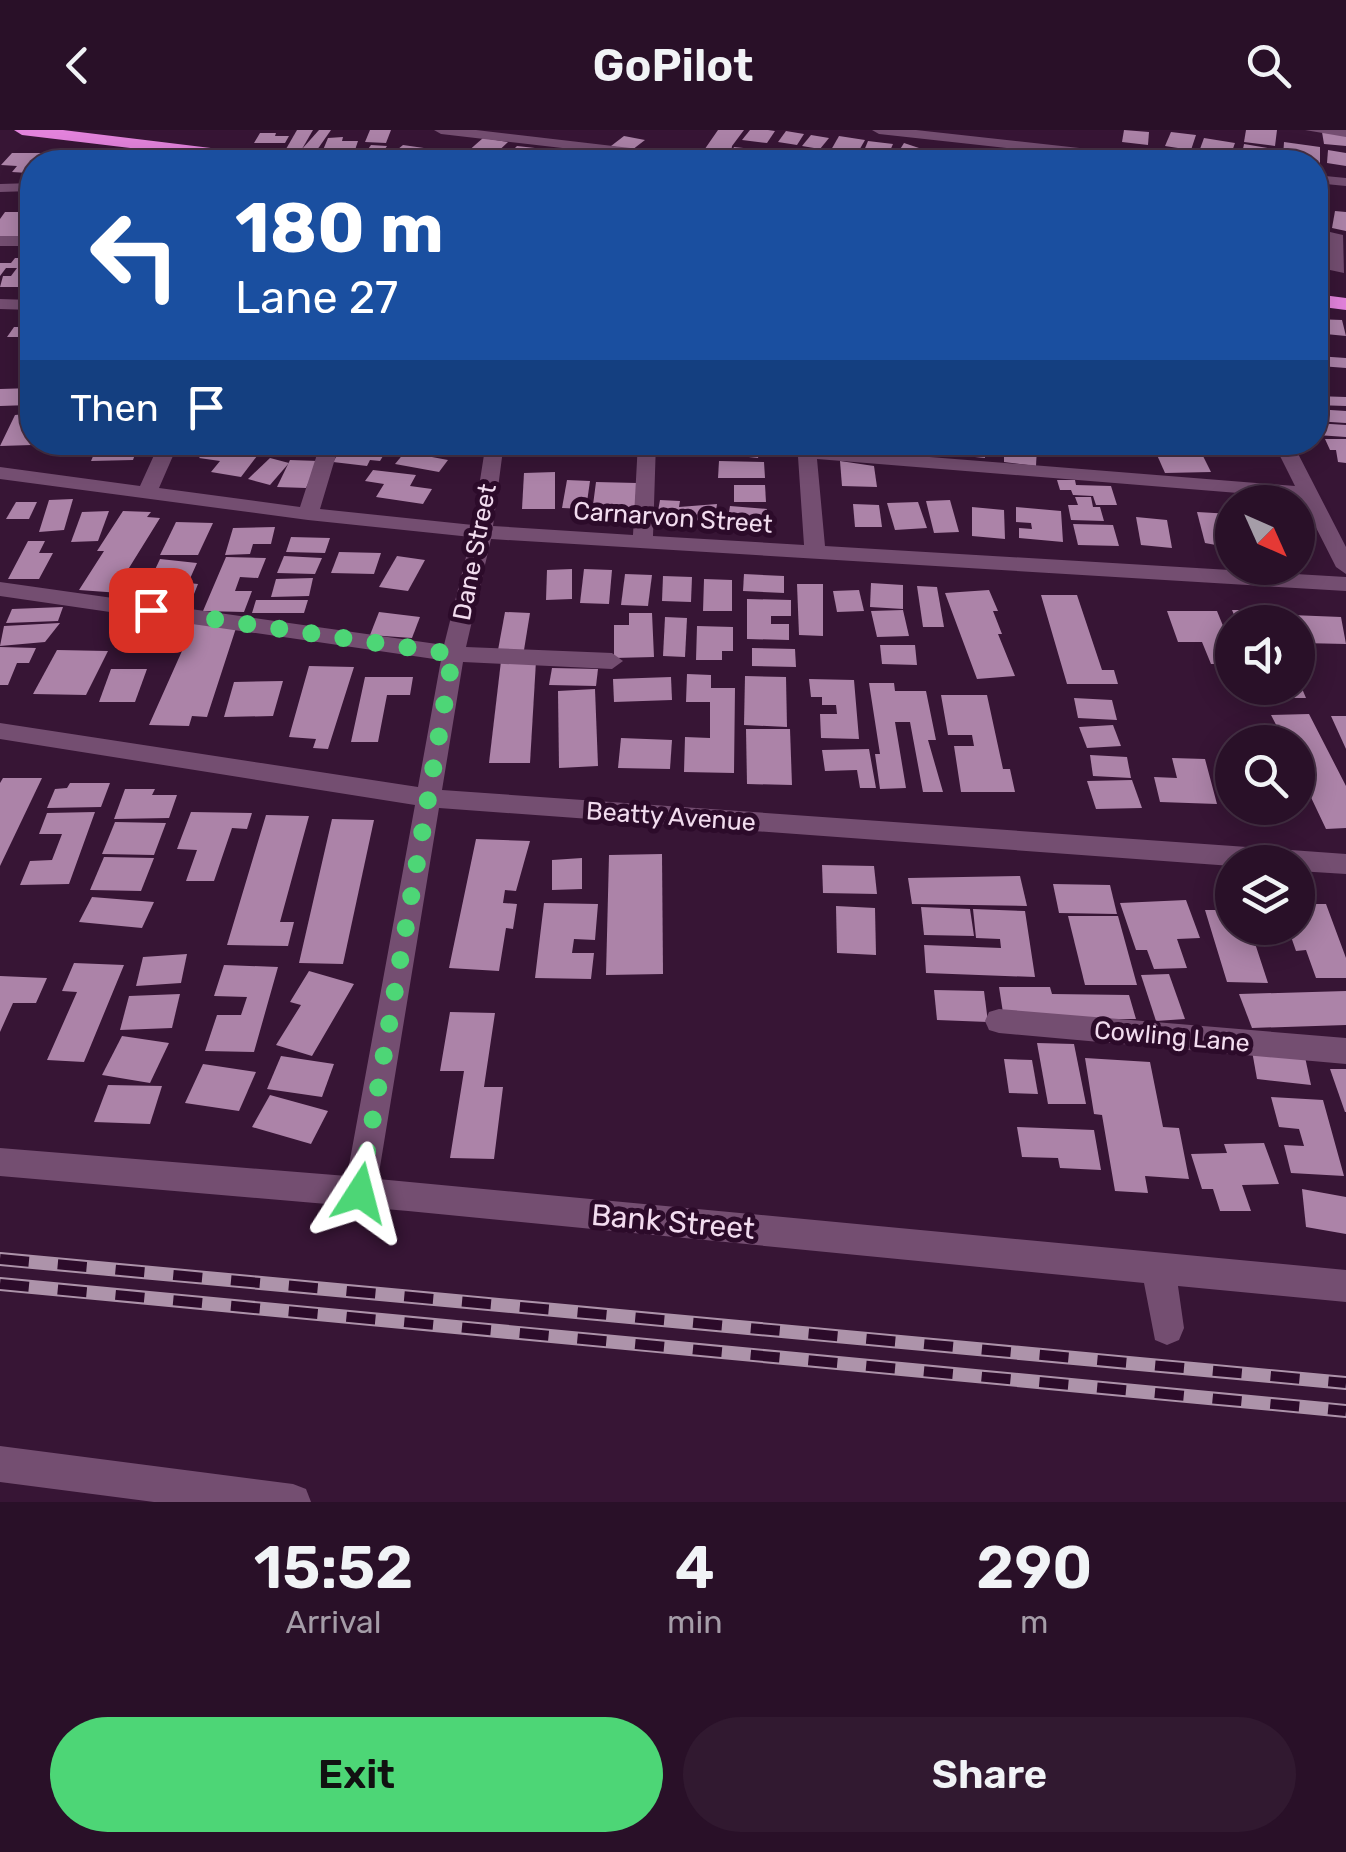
<!DOCTYPE html>
<style>
body{margin:0;font-family:Rubik,sans-serif;background:#311930;color:#f1f3f6;height:100vh;display:flex;flex-direction:column;font-size:38px;white-space:nowrap}
*{box-sizing:border-box;margin:0}
p{font-size:32px;color:#a59da8}
.icon{flex:none;width:55px;height:55px;fill:none;stroke:currentColor;stroke-width:2;stroke-linecap:round;stroke-linejoin:round}
.map{position:relative;height:1372px;overflow:hidden}
.side{display:flex;flex-direction:column;background:#291028;flex:1}
.side>*{flex:none}
.hud{position:absolute;left:20px;top:20px;width:1308px;height:305px;border-radius:40px;box-shadow:0 5px 25px #0003,0 0 0 2px #453045;background:#1a4fa0;color:#fff;overflow:hidden}
.needle{width:65px;rotate:135deg}
.tools{position:absolute;left:1215px;top:355px;display:grid;gap:20px}
.tools a{display:grid;place-items:center;width:100px;height:100px;border-radius:50%;background:#291028;box-shadow:0 5px 25px #0003,0 0 0 2px #453045;font-size:50px}
.pin{position:absolute;display:grid;place-items:center;width:85px;height:85px;color:#fff;margin:-42px;border-radius:20px;box-shadow:0 5px 15px #0006}
.me{position:absolute;width:110px;margin:-55px;rotate:9deg;stroke-linejoin:round;filter:drop-shadow(0 0 8px #0008)}
.turn{display:flex;align-items:center;gap:35px;height:210px;padding:0 50px;font-size:45px}
.turn .icon{width:130px;height:130px;stroke-width:2.5}
.turn b{display:block;font-size:70px;line-height:85px}
.then{display:flex;align-items:center;height:95px;padding:0 50px;background:#0003;gap:20px;font-size:38px}
.eta{display:flex;justify-content:space-evenly;align-items:center;height:170px;text-align:center}
.eta b{font-size:60px;font-weight:600;line-height:70px}
.primary-button{display:flex;gap:20px;margin-top:auto;padding:20px 50px}
.primary-button a{flex:1;height:115px;border-radius:60px;background:#4dd676;color:#111;font-size:40px;font-weight:600;line-height:115px;text-align:center}
.primary-button a+a{background:#311930;color:#f1f3f6}
header{display:flex;justify-content:space-between;align-items:center;height:130px;padding:0 50px;background:#291028;font-size:45px;font-weight:600}
.map>svg:first-child{display:block}
.building{fill:#ac83a8}
.lines{fill:none;stroke-linecap:round;stroke-linejoin:round}
.minor{fill:#744e71;fill-rule:evenodd}
.highway{fill:#e383dc;fill-rule:evenodd}
.rail-casing{stroke:#ad93aa;stroke-width:14}
.rail{stroke:#2c0b2a;stroke-width:10;stroke-dasharray:29;stroke-linecap:butt}
.route{stroke:#4dd676;stroke-width:18;stroke-dasharray:0 32.4}
.labels{text-anchor:middle;stroke-width:10;stroke-linejoin:round;paint-order:stroke}
.street-label{font-size:25px;fill:#f2dcef;stroke:#2c0b2a}
.near-street-label{font-size:30px;fill:#f2dcef;stroke:#2c0b2a}
</style>
<header><svg class="icon" aria-label="back" viewBox="0 0 24 24"><path d="M15 5l-7 7 7 7"/></svg>GoPilot<svg class="icon" aria-label="search" viewBox="0 0 24 24"><circle cx="10" cy="10" r="6"/><path d="M15 15l6 6"/></svg></header>
<div class="map">
<svg width="1346" height="1372" viewBox="0 0 1346 1372">
<rect width="100%" height="100%" fill="#371535"/>
<g class="building">
<path d="M297,0H313L302,19H286Z"/>
<path d="M319,0H331L317,20L302,19Z"/>
<path d="M370,0H391L386,13L365,12Z"/>
<path d="M718,0H744L732,16L731,23L734,17L753,19L751,24L759,25L756,30L700,26Z"/>
<path d="M750,0H768L775,1L767,13L742,10Z"/>
<path d="M1124,0L1149,2L1148,15L1122,12Z"/>
<path d="M1246,0H1277L1275,16L1244,12Z"/>
<path d="M786,1L804,4L797,15L778,12Z"/>
<path d="M1171,2L1196,5L1191,20L1165,16Z"/>
<path d="M1322,2L1346,4V16L1324,14Z"/>
<path d="M260,3H276L275,6H289L285,13H254Z"/>
<path d="M811,5L829,8L820,19L802,16Z"/>
<path d="M624,6L645,10L632,20L611,16Z"/>
<path d="M839,6L865,10L857,24L831,20Z"/>
<path d="M343,7L342,11H358L355,20H323L328,8Z"/>
<path d="M483,8L508,12L492,27L466,23Z"/>
<path d="M1204,8L1235,13L1231,24L1200,19Z"/>
<path d="M868,11L893,14L886,30L861,28Z"/>
<path d="M1284,12L1320,17V33L1283,29Z"/>
<path d="M904,13L922,19L914,32H892Z"/>
<path d="M1244,14L1273,19L1270,28L1242,24Z"/>
<path d="M371,15L387,16L378,30L361,29Z"/>
<path d="M403,15L424,18L407,32L392,31L399,25L392,24Z"/>
<path d="M517,16L544,19L532,32H501Z"/>
<path d="M1328,20L1346,23V36L1327,33Z"/>
<path d="M602,22L637,27L633,32L595,30Z"/>
<path d="M12,23H44L28,43L12,42L17,36L1,35Z"/>
<path d="M1335,81L1346,82V101L1332,98Z"/>
<path d="M5,82H32V96L23,108H0V89Z"/>
<path d="M1315,106L1322,107V113L1328,114L1327,121L1332,122V140L1315,137Z"/>
<path d="M15,128H32V146L25,157H0L3,146H11L17,138H6L0,146V133H11Z"/>
<path d="M1315,189L1342,190L1346,206L1315,203Z"/>
<path d="M14,197H32V212H26L29,207H7Z"/>
<path d="M1317,226L1346,228V238L1320,236Z"/>
<path d="M32,258V315L0,316L15,285L26,284L30,275L0,276V259Z"/>
<path d="M1315,266L1346,267V276L1315,275Z"/>
<path d="M1315,279L1346,281V293L1315,291Z"/>
<path d="M1315,293L1346,295V307L1317,305Z"/>
<path d="M1325,309H1346V333L1338,332L1336,320H1330Z"/>
<path d="M51,312H83L80,320L47,321Z"/>
<path d="M129,312H137L135,316H138L133,330L91,331L97,317H129Z"/>
<path d="M399,312H434L443,315L435,323Z"/>
<path d="M724,312L761,314L758,328L721,324Z"/>
<path d="M841,312H872L869,324L839,319Z"/>
<path d="M965,312H985V328L965,326Z"/>
<path d="M1004,312H1030L1037,317L1036,336L1004,332Z"/>
<path d="M1207,312H1247L1258,317L1259,324L1207,317Z"/>
<path d="M343,316L386,321L380,331L370,330L367,336L333,332Z"/>
<path d="M207,319L257,326L241,347L211,342L220,331L199,328Z"/>
<path d="M405,322L448,330L439,342L395,334Z"/>
<path d="M1202,324L1211,342L1165,343L1157,325Z"/>
<path d="M270,328L289,333L270,355L248,349Z"/>
<path d="M290,330L319,331L306,358L277,357Z"/>
<path d="M719,331L764,332L765,348H718Z"/>
<path d="M840,331L874,336L877,357L842,356Z"/>
<path d="M373,340L416,345L410,356L432,359L423,374L376,367L384,354L365,351Z"/>
<path d="M555,342V379H522L524,343Z"/>
<path d="M567,350L590,351L586,379L562,378Z"/>
<path d="M1057,350H1075L1076,355L1111,356L1117,375H1096L1093,366L1073,365L1071,360H1060Z"/>
<path d="M596,352L637,353L634,385L600,384L601,375H593Z"/>
<path d="M734,355H765L766,372H734Z"/>
<path d="M1075,367H1091L1093,377H1100L1104,391L1071,390L1068,375H1078Z"/>
<path d="M73,369L64,400L39,402L49,370Z"/>
<path d="M660,370L680,371L679,377L717,374L714,396L656,392Z"/>
<path d="M950,370L959,402L934,403L926,371Z"/>
<path d="M16,372H37L29,389H6Z"/>
<path d="M918,372L927,398L895,400L887,373Z"/>
<path d="M853,374L879,375L882,397H855Z"/>
<path d="M730,376L767,379L765,397L727,395Z"/>
<path d="M972,377L1004,380L1005,409L972,406Z"/>
<path d="M1016,377L1061,381L1063,412L1019,408V398L1032,399L1031,393L1016,392Z"/>
<path d="M109,381L98,411L71,412L82,382Z"/>
<path d="M123,381L151,382L147,387L160,388L124,446L144,447L134,464L79,460L104,421H97Z"/>
<path d="M1197,382L1232,384V418L1205,413Z"/>
<path d="M1136,387L1167,390L1172,418L1141,415Z"/>
<path d="M176,392L213,393L198,425H160Z"/>
<path d="M1073,394L1113,395L1119,416L1078,415Z"/>
<path d="M275,397L271,414H253L250,424L225,425L233,398Z"/>
<path d="M291,407L330,408L325,423L286,422Z"/>
<path d="M28,411H45L39,423H53L39,449H8Z"/>
<path d="M339,422L381,423L374,444L331,443Z"/>
<path d="M284,426L322,428L315,444L277,443Z"/>
<path d="M397,426L425,430L408,461L379,457Z"/>
<path d="M226,427L266,428L258,448L240,447L235,461H252L244,482L203,481Z"/>
<path d="M160,429L197,433L188,453L198,454L194,464L144,463Z"/>
<path d="M572,439V469L546,470L547,440Z"/>
<path d="M584,439L612,440L609,474L580,473Z"/>
<path d="M625,444L652,445L648,476L621,475Z"/>
<path d="M744,444L784,446V463L743,461Z"/>
<path d="M663,446L692,447L691,472L662,471Z"/>
<path d="M313,448L309,466L271,467L276,449Z"/>
<path d="M704,449L732,450V481H703Z"/>
<path d="M871,453L903,455V479L870,477Z"/>
<path d="M797,454H823V506L799,505Z"/>
<path d="M917,456L937,457L944,497H923Z"/>
<path d="M859,460L864,481L837,482L833,461Z"/>
<path d="M989,460L998,481H993L1002,504H998L1015,546L977,549L945,463Z"/>
<path d="M1041,465H1077L1102,540H1114L1118,554H1067Z"/>
<path d="M747,469L791,470V486H771V494H789V510L747,509Z"/>
<path d="M256,470H308L304,483H252Z"/>
<path d="M63,477L58,491L6,493L12,479Z"/>
<path d="M903,480L909,506L877,507L871,481Z"/>
<path d="M1232,480H1268L1273,492H1237Z"/>
<path d="M1167,481H1217L1232,518V534H1211L1202,512H1178Z"/>
<path d="M379,482L420,487L412,508L370,505Z"/>
<path d="M505,482L530,483L524,520H498Z"/>
<path d="M629,483H652L654,527L614,528V495H629Z"/>
<path d="M1291,485L1341,487L1346,514L1302,513L1298,492Z"/>
<path d="M665,487L687,488L685,527L663,526Z"/>
<path d="M136,488L172,489L163,511L125,509Z"/>
<path d="M60,493L45,512L0,516L4,496Z"/>
<path d="M194,494L237,495L207,587L192,586L189,596L149,595Z"/>
<path d="M697,496L733,497V521H722V530H696Z"/>
<path d="M880,515H915L917,535L882,534Z"/>
<path d="M0,517L36,518L29,533H17L8,555H0Z"/>
<path d="M752,518L795,519L796,537L752,536Z"/>
<path d="M57,520L108,521L86,565L33,564Z"/>
<path d="M501,531H536L530,633H489Z"/>
<path d="M309,536L354,537L328,619L313,618L316,609L289,607Z"/>
<path d="M552,538L598,539L596,556L549,555Z"/>
<path d="M111,539H147L135,572H99Z"/>
<path d="M687,544L711,545V558H735L734,643L684,642L685,607L710,608V572H686Z"/>
<path d="M745,546L786,547L787,597L744,595Z"/>
<path d="M365,547H413L410,565H387L378,612H351Z"/>
<path d="M671,547L672,570L614,572L613,549Z"/>
<path d="M809,549L854,550L859,609L821,608L820,584H837L836,575H822V567H811Z"/>
<path d="M1298,549L1306,568H1259L1254,558H1298Z"/>
<path d="M283,551L273,586L224,587L234,552Z"/>
<path d="M869,553H894L895,561H926L936,610H928L943,662H923L910,592H895L906,658L880,659L875,624H880Z"/>
<path d="M595,559L598,636L559,638L558,561Z"/>
<path d="M941,565H987L1003,639H1010L1015,662H961L954,616H974L972,605H948Z"/>
<path d="M1074,568L1112,570L1117,590L1078,588Z"/>
<path d="M1309,584L1346,656V698L1326,699L1298,640V612H1285L1271,585Z"/>
<path d="M1331,586H1346V619Z"/>
<path d="M1113,595L1121,616L1087,618L1079,597Z"/>
<path d="M746,599H790L792,655L747,654Z"/>
<path d="M621,608L672,610L670,639L618,638Z"/>
<path d="M869,619L876,658H860L857,640L825,641L822,620Z"/>
<path d="M1090,625L1127,627L1131,648L1093,646Z"/>
<path d="M1172,628L1205,629L1217,674L1160,672L1154,647L1177,648Z"/>
<path d="M3,648H42L0,736V653Z"/>
<path d="M1132,650L1142,678L1096,679L1087,651Z"/>
<path d="M70,653H110L101,677L47,678L55,659L67,658Z"/>
<path d="M125,659H155L152,665H177L169,688L114,689Z"/>
<path d="M95,682L69,754L20,755L30,731L52,730L62,704H39L47,683Z"/>
<path d="M191,682L252,683L247,699L232,698L214,751H186L197,720L177,719Z"/>
<path d="M266,685L309,686L280,792H294L288,816L227,815Z"/>
<path d="M332,689L374,690L343,834L299,833Z"/>
<path d="M115,692L166,693L154,725L102,724Z"/>
<path d="M476,709L530,711L516,761L505,760L503,773L517,774L513,799L506,798L499,841L449,838Z"/>
<path d="M662,724L663,844L606,845L609,725Z"/>
<path d="M104,727L154,728L141,761L90,760Z"/>
<path d="M582,728V759L552,760V730Z"/>
<path d="M822,735L874,736L877,764L823,763Z"/>
<path d="M1020,746L1027,776L912,774L908,748Z"/>
<path d="M1053,754L1110,755L1117,784L1059,783Z"/>
<path d="M92,767L154,772L142,798L79,792Z"/>
<path d="M1186,770L1200,808L1177,809L1187,838L1154,839L1147,820H1136L1120,773Z"/>
<path d="M544,773L598,774L595,810L574,809L572,823H594L591,849L535,848Z"/>
<path d="M1298,774H1326L1346,828V848H1316L1306,820L1296,821L1288,798H1298Z"/>
<path d="M836,776L875,778L876,825L837,823Z"/>
<path d="M921,777L970,779L974,806L924,805Z"/>
<path d="M973,779L1025,781L1035,847L926,843L924,815L1001,818L1000,809L976,808Z"/>
<path d="M1205,780H1232V798H1250L1268,853L1227,852Z"/>
<path d="M1068,786H1118L1137,855H1085Z"/>
<path d="M187,824L181,853L136,856L143,827Z"/>
<path d="M74,833L124,835L84,932L47,930L77,862L62,861Z"/>
<path d="M224,835L278,837L254,922L205,921L217,885H241L247,867L214,866Z"/>
<path d="M309,841L354,854L312,926L276,915L301,875L290,872Z"/>
<path d="M1169,844L1185,889L1156,891L1141,845Z"/>
<path d="M0,846L47,848L36,873H13L0,902Z"/>
<path d="M999,857H1050L1052,864L1129,865L1136,889H1004Z"/>
<path d="M934,860L984,861L988,892L937,890Z"/>
<path d="M1346,861V895L1252,898L1239,864Z"/>
<path d="M180,864L172,898L120,900L129,866Z"/>
<path d="M450,882L495,883L484,957H503L494,1029L450,1028L464,941H440Z"/>
<path d="M122,906L169,913L150,953L102,945Z"/>
<path d="M1037,913L1074,914L1086,974H1048Z"/>
<path d="M1252,921L1305,927L1311,955L1257,949Z"/>
<path d="M281,926L334,934L322,967L267,959Z"/>
<path d="M1085,928L1150,932L1163,997L1179,998L1189,1049L1145,1046L1148,1063L1115,1061L1102,985L1094,984Z"/>
<path d="M1004,929L1032,930L1038,964L1009,963Z"/>
<path d="M203,934L256,942L239,981L185,973Z"/>
<path d="M1330,939H1346V982H1345Z"/>
<path d="M108,955L162,956L150,994L94,992Z"/>
<path d="M270,965L328,981L311,1014L252,997Z"/>
<path d="M1271,967L1323,970L1344,1046L1291,1043L1284,1015L1304,1016L1299,999L1279,997Z"/>
<path d="M1017,997L1094,1000L1101,1040L1060,1038L1058,1028L1022,1027Z"/>
<path d="M1264,1013L1279,1054L1242,1055L1251,1081H1220L1213,1059H1202L1191,1024L1227,1023L1224,1014Z"/>
<path d="M1302,1059L1346,1067V1104L1306,1097Z"/>
</g>
<g class="lines">
<g class="minor">
<path d="M434,0H476L716,28L723,32H684L441,4Z"/>
<path d="M872,0H916L1170,28L1177,32H1136L879,4Z"/>
<path d="M1305,0H1346V7Z"/>
<path d="M1315,45L1346,48V56L1315,53Z"/>
<path d="M32,53V61L0,62V54Z"/>
<path d="M1330,102L1343,105L1344,143L1330,140Z"/>
<rect x="0" y="106" width="32" height="10"/>
<path d="M0,169L32,170V180L0,179Z"/>
<path d="M160,312H179L159,358L300,377L321,312H340L320,379L473,395L486,312H504L493,396L633,405L638,312H656L653,406L804,415L797,312H815L816,318L1295,356L1273,312H1292L1346,417V444L1336,437L1301,368L817,329L825,416L1346,447V461L491,409L466,517L612,523L623,531L612,539L463,532L442,660L1346,724V744L1298,741V732H1232V736L439,678L378,1049L1346,1140V1172L1178,1156L1184,1198L1179,1210L1167,1215L1155,1210L1144,1153L408,1081L0,1046V1018L347,1046L415,675L0,609V593L418,657L441,530L0,466V452L444,515L471,407L308,390L0,349V337L140,356Z"/>
<path d="M999,879L1346,908V934L999,903L989,900L985,891L989,882Z"/>
<path d="M0,1316L293,1354L306,1359L311,1372H154L0,1352Z"/>
</g>
<g class="highway">
<path d="M14,0H63L285,27L293,32H247L22,5Z"/>
<path d="M1315,164L1346,168V180L1315,176Z"/>
</g>
<g class="rail-casing">
<g id="rail">
<path d="M0,1129L1346,1253"/>
<path d="M0,1154L1346,1281"/>
</g>
</g>
<use href="#rail" class="rail"/>
</g>
<g class="lines">
<path class="route" d="M151,480L453,524L360,1063"/>
</g>
<g class="labels">
<g class="street-label">
<text transform="translate(673 387) rotate(4)" y="9">Carnarvon Street</text>
<text transform="translate(474 422) rotate(-79)" y="9">Dane Street</text>
<text transform="translate(671 686) rotate(4)" y="9">Beatty Avenue</text>
<text transform="translate(1172 906) rotate(5)" y="9">Cowling Lane</text>
</g>
<g class="near-street-label">
<text transform="translate(673 1092) rotate(5)" y="10">Bank Street</text>
</g>
</g>
</svg>
<div class="tools">
<a><svg class="needle" viewBox="-14 -14 28 28"><path d="M0-13l5 13h-10z" fill="#e53935"/><path d="M0 13l5-13h-10z" fill="#a59da8"/></svg></a>
<a><svg class="icon" aria-label="sound" viewBox="0 0 24 24"><path d="M4 9h4l5-4v14l-5-4H4zM17 9q2 3 0 6"/></svg></a>
<a><svg class="icon" aria-label="search" viewBox="0 0 24 24"><circle cx="10" cy="10" r="6"/><path d="M15 15l6 6"/></svg></a>
<a><svg class="icon" aria-label="layers" viewBox="0 0 24 24"><path d="M12 4l9 5-9 5-9-5zM3 14l9 5 9-5"/></svg></a>
</div>
<div class="pin" style="left:151px;top:480px;background:#d93025"><svg class="icon" aria-label="arrive" viewBox="0 0 24 24"><path d="M6 21V4h12l-3 4 3 4H6"/></svg></div>
<svg class="me" style="left:360px;top:1063px" viewBox="-20 -20 40 40"><path d="M0-17L14 15 0 8-14 15z" fill="#4dd676" stroke="#fff" stroke-width="4"/></svg>
<div class="hud">
<div class="turn"><svg class="icon" aria-label="left" viewBox="0 0 24 24"><path d="M17 20v-9H6M10 6l-5 5 5 5"/></svg><div><b>180 m</b>Lane 27</div></div>
<div class="then">Then<svg class="icon" aria-label="arrive" viewBox="0 0 24 24"><path d="M6 21V4h12l-3 4 3 4H6"/></svg></div>
</div>
</div>
<section class="side">
<div class="eta">
<div><b>15:52</b><p>Arrival</p></div>
<div><b>4</b><p>min</p></div>
<div><b>290</b><p>m</p></div>
</div>
<div class="primary-button"><a>Exit</a><a>Share</a></div>
</section>
